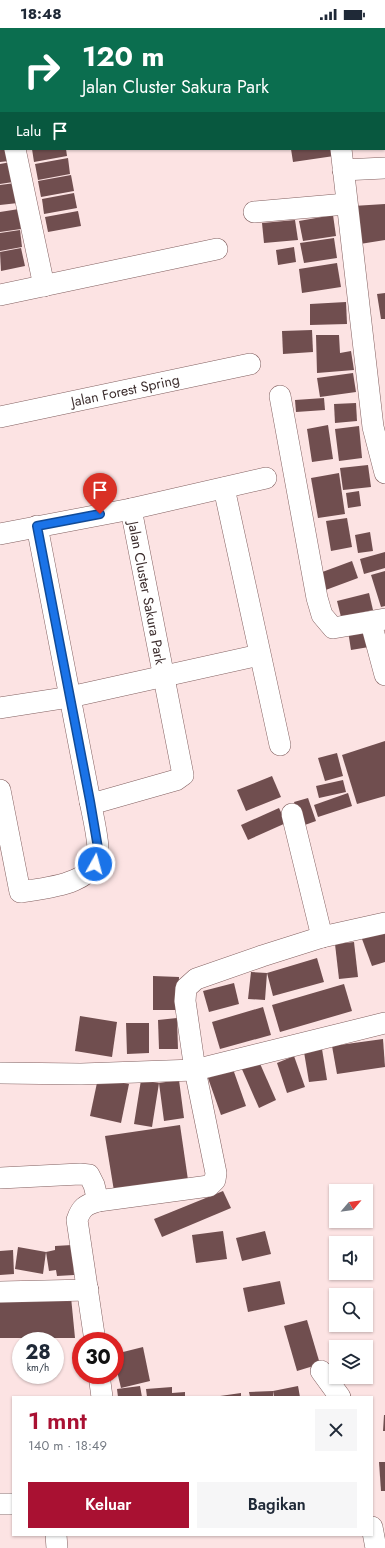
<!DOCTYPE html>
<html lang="id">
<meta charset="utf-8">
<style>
body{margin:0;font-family:Jost,sans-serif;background:#f6f6f7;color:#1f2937;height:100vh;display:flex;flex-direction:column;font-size:15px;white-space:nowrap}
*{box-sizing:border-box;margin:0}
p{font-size:13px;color:#747a83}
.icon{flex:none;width:22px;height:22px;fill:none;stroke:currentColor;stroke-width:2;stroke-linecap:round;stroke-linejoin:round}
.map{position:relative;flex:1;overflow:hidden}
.details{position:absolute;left:12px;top:1368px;width:361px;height:140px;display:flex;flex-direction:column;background:#fff;border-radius:0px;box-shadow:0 1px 3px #0004}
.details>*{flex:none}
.banner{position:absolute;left:0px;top:0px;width:385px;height:122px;box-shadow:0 1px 3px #0004;background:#0b6e4f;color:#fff;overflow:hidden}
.needle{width:26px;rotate:61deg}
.controls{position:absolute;left:329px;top:1156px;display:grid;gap:8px}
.controls a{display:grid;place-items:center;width:44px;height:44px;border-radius:0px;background:#fff;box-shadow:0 1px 3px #0004;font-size:20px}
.speed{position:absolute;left:12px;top:1304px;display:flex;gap:8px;font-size:20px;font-weight:700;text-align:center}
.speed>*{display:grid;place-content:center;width:52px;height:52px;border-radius:50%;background:#fff;box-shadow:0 1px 3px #0004;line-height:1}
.speed small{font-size:10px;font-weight:400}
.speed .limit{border:6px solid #d22;background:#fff;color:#111}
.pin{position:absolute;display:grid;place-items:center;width:34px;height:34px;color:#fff;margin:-41px -17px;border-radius:50% 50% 50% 0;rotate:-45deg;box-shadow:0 0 4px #0007}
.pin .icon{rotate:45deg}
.me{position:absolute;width:44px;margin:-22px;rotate:7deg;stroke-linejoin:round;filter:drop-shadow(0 0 3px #0008)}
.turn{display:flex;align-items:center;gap:14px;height:84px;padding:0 16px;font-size:18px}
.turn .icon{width:52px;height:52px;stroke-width:2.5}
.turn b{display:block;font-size:28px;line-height:34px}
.then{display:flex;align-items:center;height:38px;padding:0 16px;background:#0003;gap:8px;font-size:15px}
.round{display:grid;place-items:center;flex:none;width:42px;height:42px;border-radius:0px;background:#f6f6f7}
.summary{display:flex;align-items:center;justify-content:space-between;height:68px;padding:0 16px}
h1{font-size:24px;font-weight:600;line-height:30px;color:#a91132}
.button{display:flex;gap:8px;margin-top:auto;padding:8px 16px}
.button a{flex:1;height:46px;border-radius:0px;background:#a91132;color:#fff;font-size:16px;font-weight:600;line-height:46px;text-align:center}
.button a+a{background:#f6f6f7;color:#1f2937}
.status{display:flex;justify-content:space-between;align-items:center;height:28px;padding:0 20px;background:#fff;direction:ltr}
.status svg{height:11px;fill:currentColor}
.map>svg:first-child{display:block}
.building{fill:#704e4f}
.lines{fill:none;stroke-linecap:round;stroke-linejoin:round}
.minor-casing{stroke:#826060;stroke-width:22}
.minor{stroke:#fff;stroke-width:21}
.route-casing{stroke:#114b97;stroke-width:10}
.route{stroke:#1a73e8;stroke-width:7}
.labels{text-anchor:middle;stroke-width:4;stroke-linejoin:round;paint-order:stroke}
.street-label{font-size:14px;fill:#3d2e2e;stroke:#fff}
</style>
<div class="status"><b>18:48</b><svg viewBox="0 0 49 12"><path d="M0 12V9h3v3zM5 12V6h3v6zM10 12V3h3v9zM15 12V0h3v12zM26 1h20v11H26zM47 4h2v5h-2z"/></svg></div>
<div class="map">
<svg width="385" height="1520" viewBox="0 0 385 1520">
<rect width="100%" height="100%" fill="#fce3e3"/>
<g class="building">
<path d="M0,121H8L9,133L0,134Z"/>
<path d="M32,121H66L67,128L34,134Z"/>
<path d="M291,121H333L334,128L293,134Z"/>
<path d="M68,130L70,146L38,152L35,136Z"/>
<path d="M11,134L13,154L0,156V136Z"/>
<path d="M71,147L74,163L41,169L38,153Z"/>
<path d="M15,155L18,175L0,177V157Z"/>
<path d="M74,165L77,180L44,186L42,171Z"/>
<path d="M385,176V212L360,216L353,178Z"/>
<path d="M19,181L21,201L0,204V184Z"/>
<path d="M78,183L81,198L48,204L45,189Z"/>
<path d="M333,187L336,208L303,213L299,193Z"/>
<path d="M295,192L298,212L264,215L262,195Z"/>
<path d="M20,202L22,219L0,223V205Z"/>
<path d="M334,210L337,230L304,235L300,215Z"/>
<path d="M294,219L296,234L278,237L276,222Z"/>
<path d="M21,220L25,238L1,243L0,224Z"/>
<path d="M337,235L341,259L302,265L299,241Z"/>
<path d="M385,265V291H381L377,266Z"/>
<path d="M346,274L347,296L310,297V276Z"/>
<path d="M312,302L313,324L283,326L282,303Z"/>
<path d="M316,307H339L340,325L351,323L354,342L317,345Z"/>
<path d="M353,345L356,364L320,369L317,350Z"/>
<path d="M324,370L325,382L296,384L295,372Z"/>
<path d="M356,375L357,393L335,395L334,376Z"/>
<path d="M328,397L333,431L312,434L307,401Z"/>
<path d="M359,398L362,430L339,433L335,401Z"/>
<path d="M368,437L371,459L343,462L340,440Z"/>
<path d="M339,445L345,486L318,490L311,450Z"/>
<path d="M359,463L361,478L348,480L346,465Z"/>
<path d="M347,490L352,519L331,523L326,493Z"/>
<path d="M370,504L373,523L358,525L355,507Z"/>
<path d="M385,524V540L364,546L360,531Z"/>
<path d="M352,533L358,550L323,563L317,546Z"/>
<path d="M385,543V578L381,579L371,547Z"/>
<path d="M369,565L373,582L341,589L337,573Z"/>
<path d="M366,600L369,619L351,622L348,603Z"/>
<path d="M385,713V768L357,776L342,727Z"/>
<path d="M337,725L343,748L325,753L318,730Z"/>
<path d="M272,748L281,769L246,783L237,762Z"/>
<path d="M343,752L346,764L319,770L316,758Z"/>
<path d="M348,765L352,778L318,789L314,777Z"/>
<path d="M308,770L316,793L302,798L294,774Z"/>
<path d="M279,780L286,795L248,812L241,797Z"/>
<path d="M385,903V934L372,938L362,911Z"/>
<path d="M354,914L358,949L339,951L335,916Z"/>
<path d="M317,930L324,954L273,968L267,945L265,972L248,971L251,944L267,945Z"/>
<path d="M153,948L179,949L178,982H153Z"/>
<path d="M234,955L239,976L209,984L203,963Z"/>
<path d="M344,956L352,983L280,1004L272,977Z"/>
<path d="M263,979L271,1007L220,1021L212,994Z"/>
<path d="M80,988L117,994L112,1029L75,1023Z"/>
<path d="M177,990L178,1021H159L158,992Z"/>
<path d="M126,995H149V1025L127,1026Z"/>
<path d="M383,1011L385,1039L337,1046L332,1018Z"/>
<path d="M322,1021L327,1052L309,1054L304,1024Z"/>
<path d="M294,1028L305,1059L287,1065L277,1035Z"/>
<path d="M258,1031L276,1072L259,1080L241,1039Z"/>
<path d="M233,1041L246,1078L221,1087L208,1050Z"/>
<path d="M98,1050L129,1056L121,1095L90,1088Z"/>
<path d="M141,1052L159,1055L179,1052L184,1090L164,1093L159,1055L152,1099L134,1096Z"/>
<path d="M180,1097L188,1152L114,1163L105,1108Z"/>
<path d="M223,1163L231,1180L162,1209L154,1191Z"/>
<path d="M223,1203L227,1231L196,1235L192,1207Z"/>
<path d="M265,1203L271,1226L242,1233L236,1210Z"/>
<path d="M72,1217L74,1247L57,1248L56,1242L49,1243L46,1224L55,1222V1218Z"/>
<path d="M18,1219L46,1224L43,1246L15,1241Z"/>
<path d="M13,1222L14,1246L0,1247V1223Z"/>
<path d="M280,1253L285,1276L248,1284L243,1260Z"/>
<path d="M0,1269H71L75,1310H0Z"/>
<path d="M307,1292L320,1336L297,1343L284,1298Z"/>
<path d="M143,1319L150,1353L121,1360L115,1335V1326Z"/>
<path d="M140,1358L142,1369H118L117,1361Z"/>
<path d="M298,1358L300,1369H274L273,1363Z"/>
<path d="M172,1359V1365L185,1364V1369H147L146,1361Z"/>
<path d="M273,1363V1369H250L249,1364Z"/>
<path d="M241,1365V1369H220V1368Z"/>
<path d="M384,1387H385V1403H383Z"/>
<path d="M379,1434H385V1463H381Z"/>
</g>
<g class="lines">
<g class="minor-casing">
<g id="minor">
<path d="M320,0V1"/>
<path d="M0,47L1,52"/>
<path d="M15,121L44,258"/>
<path d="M341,121L373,399L385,445"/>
<path d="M343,142L385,140"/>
<path d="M254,184L346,176"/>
<path d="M0,267L217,221"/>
<path d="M280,368L317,570L322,587L333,600L385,591"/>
<path id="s1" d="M0,389L250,336"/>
<path d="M224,460L280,717"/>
<path d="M37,498L90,773L95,775L176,752L183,747L131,481"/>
<path d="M0,506L131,481L266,450"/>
<path d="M371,595L385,647"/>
<path d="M0,680L70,669L259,627"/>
<path d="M0,762L20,864C46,860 99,857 98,820C97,804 93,788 90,773"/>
<path d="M292,786L322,909"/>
<path d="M0,1045L81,1046L195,1042L385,995"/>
<path d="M0,1150L80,1146L89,1147L94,1157L98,1173"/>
<path d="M0,1264L88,1262"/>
<path d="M95,1313L77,1192C81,1180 85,1177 98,1173L209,1158L215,1152L216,1145L195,1042L185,973L186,960L196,951L262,928L322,909L385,895"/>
<path d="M321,1343L340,1369"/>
<path d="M99,1347L102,1369"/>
<path d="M0,1476H13"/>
<path d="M372,1499L376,1520"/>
<path d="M56,1507L57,1520"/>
</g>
</g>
<use href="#minor" class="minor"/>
</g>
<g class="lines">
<g class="route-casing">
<path id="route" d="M95,836L98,820L90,773L37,498L100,486"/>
</g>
<use href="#route" class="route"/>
</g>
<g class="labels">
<g class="street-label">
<text dy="5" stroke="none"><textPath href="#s1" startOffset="128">Jalan Forest Spring</textPath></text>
<text transform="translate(147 565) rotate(79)" y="5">Jalan Cluster Sakura Park</text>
</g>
</g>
</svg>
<div class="controls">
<a><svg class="needle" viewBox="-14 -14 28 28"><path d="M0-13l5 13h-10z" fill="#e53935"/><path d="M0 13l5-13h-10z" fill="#747a83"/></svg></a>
<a><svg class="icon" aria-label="sound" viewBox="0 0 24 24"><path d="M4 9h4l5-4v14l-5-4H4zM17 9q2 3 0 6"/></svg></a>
<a><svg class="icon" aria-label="search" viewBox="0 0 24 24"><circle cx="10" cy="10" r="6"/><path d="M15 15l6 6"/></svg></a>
<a><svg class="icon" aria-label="layers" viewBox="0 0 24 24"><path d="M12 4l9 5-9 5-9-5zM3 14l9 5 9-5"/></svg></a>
</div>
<div class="speed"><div>28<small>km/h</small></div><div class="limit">30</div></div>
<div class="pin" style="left:100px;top:486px;background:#d93025"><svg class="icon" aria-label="arrive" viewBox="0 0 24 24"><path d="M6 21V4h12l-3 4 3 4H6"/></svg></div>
<svg class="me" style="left:95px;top:836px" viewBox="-20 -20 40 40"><circle r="17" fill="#1a73e8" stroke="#fff" stroke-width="3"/><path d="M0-11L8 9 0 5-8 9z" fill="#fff"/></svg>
<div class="banner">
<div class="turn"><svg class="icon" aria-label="right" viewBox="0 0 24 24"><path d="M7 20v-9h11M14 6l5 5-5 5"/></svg><div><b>120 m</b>Jalan Cluster Sakura Park</div></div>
<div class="then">Lalu<svg class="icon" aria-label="arrive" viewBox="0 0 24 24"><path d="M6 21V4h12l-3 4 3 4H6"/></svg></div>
</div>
<section class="details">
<div class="summary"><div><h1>1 mnt</h1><p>140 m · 18:49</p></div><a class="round"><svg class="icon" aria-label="close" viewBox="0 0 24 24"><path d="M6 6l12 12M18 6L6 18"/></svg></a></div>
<div class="button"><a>Keluar</a><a>Bagikan</a></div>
</section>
</div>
